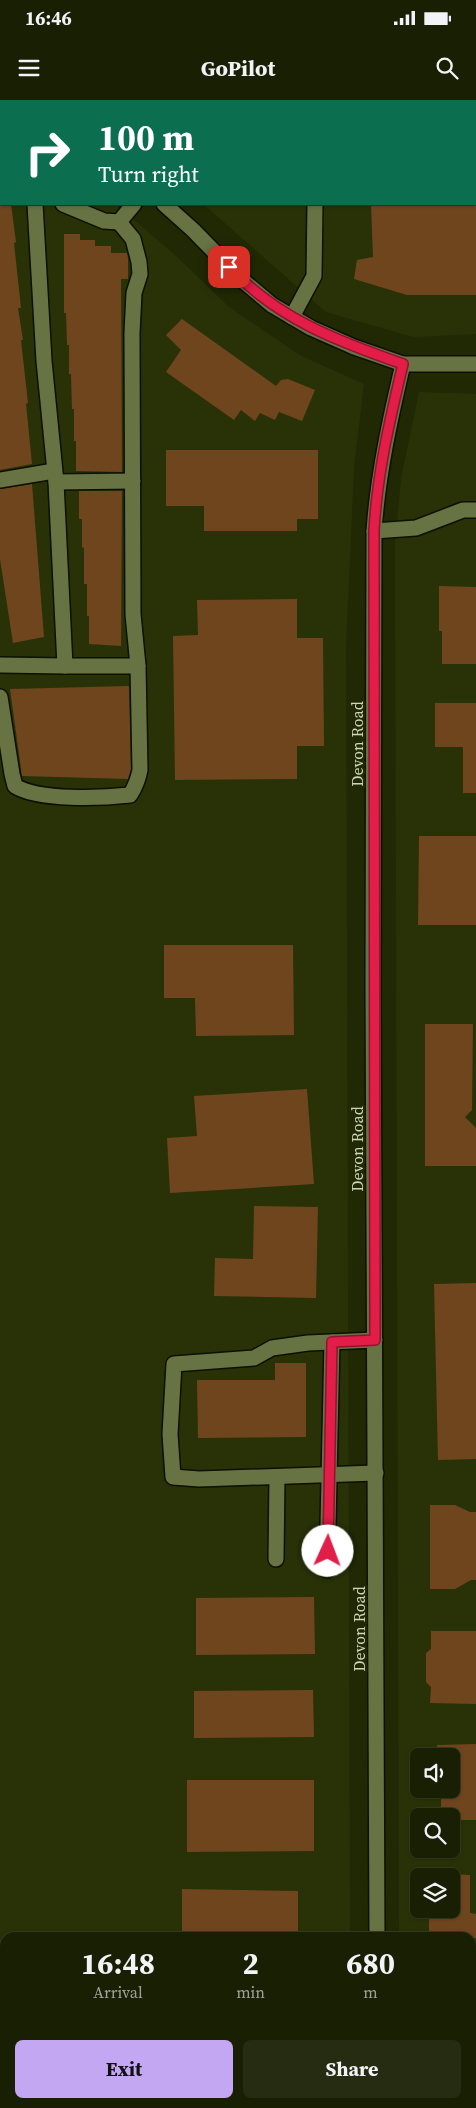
<!DOCTYPE html>
<style>
body{margin:0;font-family:"Source Serif 4",serif;background:#262c12;color:#f1f3f6;height:100vh;display:flex;flex-direction:column;font-size:19px;white-space:nowrap}
*{box-sizing:border-box;margin:0}
p{font-size:16px;color:#9fa29a}
.icon{flex:none;width:28px;height:28px;fill:none;stroke:currentColor;stroke-width:2;stroke-linecap:round;stroke-linejoin:round}
.map{position:relative;flex:1;overflow:hidden}
.drawer{position:absolute;left:0px;top:1832px;width:476px;height:176px;display:flex;flex-direction:column;background:#191f03;border-radius:15px 15px 0 0;box-shadow:0 1px 4px #0004,0 0 0 1px #373d25}
.drawer>*{flex:none}
.banner{position:absolute;left:0px;top:0px;width:476px;height:105px;box-shadow:0 1px 4px #0004,0 0 0 1px #373d25;background:#0b6e4f;color:#fff;overflow:hidden}
.tools{position:absolute;left:410px;top:1648px;display:grid;gap:10px}
.tools a{display:grid;place-items:center;width:50px;height:50px;border-radius:8px;background:#191f03;box-shadow:0 1px 4px #0004,0 0 0 1px #373d25;font-size:25px}
.pin{position:absolute;display:grid;place-items:center;width:42px;height:42px;color:#fff;margin:-21px;border-radius:10px;box-shadow:0 2px 8px #0006}
.me{position:absolute;width:55px;margin:-28px;rotate:2deg;stroke-linejoin:round;filter:drop-shadow(0 0 4px #0008)}
.turn{display:flex;align-items:center;gap:18px;height:105px;padding:0 15px;font-size:22px}
.turn .icon{width:65px;height:65px;stroke-width:2.5}
.turn b{display:block;font-size:35px;line-height:42px}
.eta{display:flex;justify-content:space-evenly;align-items:center;height:85px;text-align:center}
.eta b{font-size:30px;font-weight:700;line-height:35px}
.primary-button{display:flex;gap:10px;margin-top:auto;padding:10px 15px}
.primary-button a{flex:1;height:58px;border-radius:8px;background:#c3a7f2;color:#111;font-size:20px;font-weight:700;line-height:58px;text-align:center}
.primary-button a+a{background:#262c12;color:#f1f3f6}
.status{display:flex;justify-content:space-between;align-items:center;height:35px;padding:0 25px;background:#191f03;direction:ltr}
.status svg{height:14px;fill:currentColor}
header{display:flex;justify-content:space-between;align-items:center;height:65px;padding:0 15px;background:#191f03;font-size:22px;font-weight:700}
.map>svg:first-child{display:block}
.built{fill:#293207;fill-rule:evenodd}
.building{fill:#6f451e}
.lines{fill:none;stroke-linecap:round;stroke-linejoin:round}
.minor-casing{stroke:#0c1000;stroke-width:18}
.minor{stroke:#677343;stroke-width:15}
.route-casing{stroke:#92132f;stroke-width:12}
.route{stroke:#e11d48;stroke-width:9}
.labels{text-anchor:middle;stroke-width:5;stroke-linejoin:round;paint-order:stroke}
.street-label{font-size:16px;fill:#ced5bc;stroke:#212904}
</style>
<div class="status"><b>16:46</b><svg viewBox="0 0 49 12"><path d="M0 12V9h3v3zM5 12V6h3v6zM10 12V3h3v9zM15 12V0h3v12zM26 1h20v11H26zM47 4h2v5h-2z"/></svg></div>
<header><svg class="icon" aria-label="menu" viewBox="0 0 24 24"><path d="M4 6h16M4 12h16M4 18h16"/></svg>GoPilot<svg class="icon" aria-label="search" viewBox="0 0 24 24"><circle cx="10" cy="10" r="6"/><path d="M15 15l6 6"/></svg></header>
<div class="map">
<svg width="476" height="2008" viewBox="0 0 476 2008">
<rect width="100%" height="100%" fill="#212904"/>
<g class="built">
<path d="M0,0H476V234L413,237L326,212L203,104H475V1Z"/>
<path d="M0,56L1,104H115L174,154L229,207L301,256L364,284L354,367L346,547L350,1837L5,1838V2004H121V2008H0Z"/>
<path d="M419,292L476,294V1958H471V1838L399,1837L395,443L401,379ZM419,1656H451V1689H419ZM419,1716H451V1749H419ZM419,1776H451V1809H419Z"/>
<path d="M399,2004L476,2006V2008H399Z"/>
</g>
<g class="building">
<path d="M0,104H11L16,142L14,143L21,208H18L23,240H21L28,303L26,304L32,364L0,370Z"/>
<path d="M371,104H476V195H407L354,179L357,160L373,157Z"/>
<path d="M64,134H80V140H95V146H111V153H127L128,158V179H121L122,372L76,371V341H74V309H72L71,274H69V245H67L66,213H64Z"/>
<path d="M182,219L276,286L281,280L288,279L315,290L302,321L279,312L275,320L260,313L255,321L241,310L234,320L166,272L181,250L166,235Z"/>
<path d="M166,350H318V419H297V431H204V406H166Z"/>
<path d="M32,384L44,537L13,543L0,459V389Z"/>
<path d="M79,391H122L121,546L89,544V516H87V484H84V448L82,447V419H79Z"/>
<path d="M439,486L476,487V564H442V531H439Z"/>
<path d="M297,499V538H323L324,646H297V679L175,680L173,536L198,535L197,500Z"/>
<path d="M129,586L131,669L128,679L22,676L10,589Z"/>
<path d="M435,603H476V693H463V647H435Z"/>
<path d="M419,736H476V825H418Z"/>
<path d="M164,845H293L294,935L196,936L195,898H164Z"/>
<path d="M425,924H473L472,1010L465,1017L476,1028V1066H425Z"/>
<path d="M307,989L314,1084L170,1093L167,1038L197,1036L194,996Z"/>
<path d="M254,1106L318,1107L316,1198L214,1196L215,1158L253,1159Z"/>
<path d="M476,1183V1359L438,1360L434,1184Z"/>
<path d="M275,1263H306V1337L198,1338L197,1280H275Z"/>
<path d="M430,1405H455L470,1412H476V1480H471L455,1489H430Z"/>
<path d="M314,1497L315,1554L196,1555V1498Z"/>
<path d="M431,1531H476V1604L430,1603L431,1587L426,1582V1553L431,1549Z"/>
<path d="M313,1590L314,1637L194,1638V1591Z"/>
<path d="M476,1644V1720H451V1716H441V1689H451V1656H438L437,1645Z"/>
<path d="M187,1680H314V1751L187,1752Z"/>
<path d="M451,1774L470,1775V1813L476,1814V1838H429V1809H451Z"/>
<path d="M182,1789L298,1791V1838H182Z"/>
</g>
<g class="lines">
<g class="minor-casing">
<g id="minor">
<path d="M316,1V0"/>
<path d="M0,26H1"/>
<path d="M0,82H1"/>
<path d="M35,104L44,261L56,382L65,566H138"/>
<path d="M63,104L104,121L119,122L134,104"/>
<path d="M164,104L193,130L241,179L272,205L311,228L354,247L403,264H476"/>
<path d="M292,217L314,176L315,104"/>
<path d="M0,380L54,371"/>
<path d="M56,382L133,381"/>
<path d="M374,431L416,428L463,410H476"/>
<path d="M0,565L65,566"/>
<path d="M0,597L12,674L15,686C39,701 102,698 130,695C136,686 138,680 140,670L138,566L133,514L132,233L134,193L140,174L139,162L133,139L119,122"/>
<path d="M375,1240L308,1243L272,1248L254,1258L174,1264L170,1334L173,1377L199,1379L376,1373"/>
<path d="M276,1459L277,1377"/>
<path d="M327,1470L332,1242"/>
<path d="M377,1838L373,887L374,431C378,374 390,319 403,264"/>
<path d="M471,1983L476,1984"/>
<path d="M376,2008V2004"/>
</g>
</g>
<use href="#minor" class="minor"/>
</g>
<g class="lines">
<g class="route-casing">
<path id="route" d="M229,167C278,219 337,241 403,264C390,319 377,374 374,431L375,1240L332,1242L328,1451"/>
</g>
<use href="#route" class="route"/>
</g>
<g class="labels">
<g class="street-label">
<text transform="translate(357 644) rotate(-90)" y="6">Devon Road</text>
<text transform="translate(357 1049) rotate(-90)" y="6">Devon Road</text>
<text transform="translate(359 1529) rotate(-90)" y="6">Devon Road</text>
</g>
</g>
</svg>
<div class="tools">
<a><svg class="icon" aria-label="sound" viewBox="0 0 24 24"><path d="M4 9h4l5-4v14l-5-4H4zM17 9q2 3 0 6"/></svg></a>
<a><svg class="icon" aria-label="search" viewBox="0 0 24 24"><circle cx="10" cy="10" r="6"/><path d="M15 15l6 6"/></svg></a>
<a><svg class="icon" aria-label="layers" viewBox="0 0 24 24"><path d="M12 4l9 5-9 5-9-5zM3 14l9 5 9-5"/></svg></a>
</div>
<div class="pin" style="left:229px;top:167px;background:#d93025"><svg class="icon" aria-label="arrive" viewBox="0 0 24 24"><path d="M6 21V4h12l-3 4 3 4H6"/></svg></div>
<svg class="me" style="left:328px;top:1451px" viewBox="-20 -20 40 40"><circle r="19" fill="#fff"/><path d="M0-13L10 11 0 6-10 11z" fill="#e11d48"/></svg>
<div class="banner">
<div class="turn"><svg class="icon" aria-label="right" viewBox="0 0 24 24"><path d="M7 20v-9h11M14 6l5 5-5 5"/></svg><div><b>100 m</b>Turn right</div></div>
</div>
<section class="drawer">
<div class="eta">
<div><b>16:48</b><p>Arrival</p></div>
<div><b>2</b><p>min</p></div>
<div><b>680</b><p>m</p></div>
</div>
<div class="primary-button"><a>Exit</a><a>Share</a></div>
</section>
</div>
